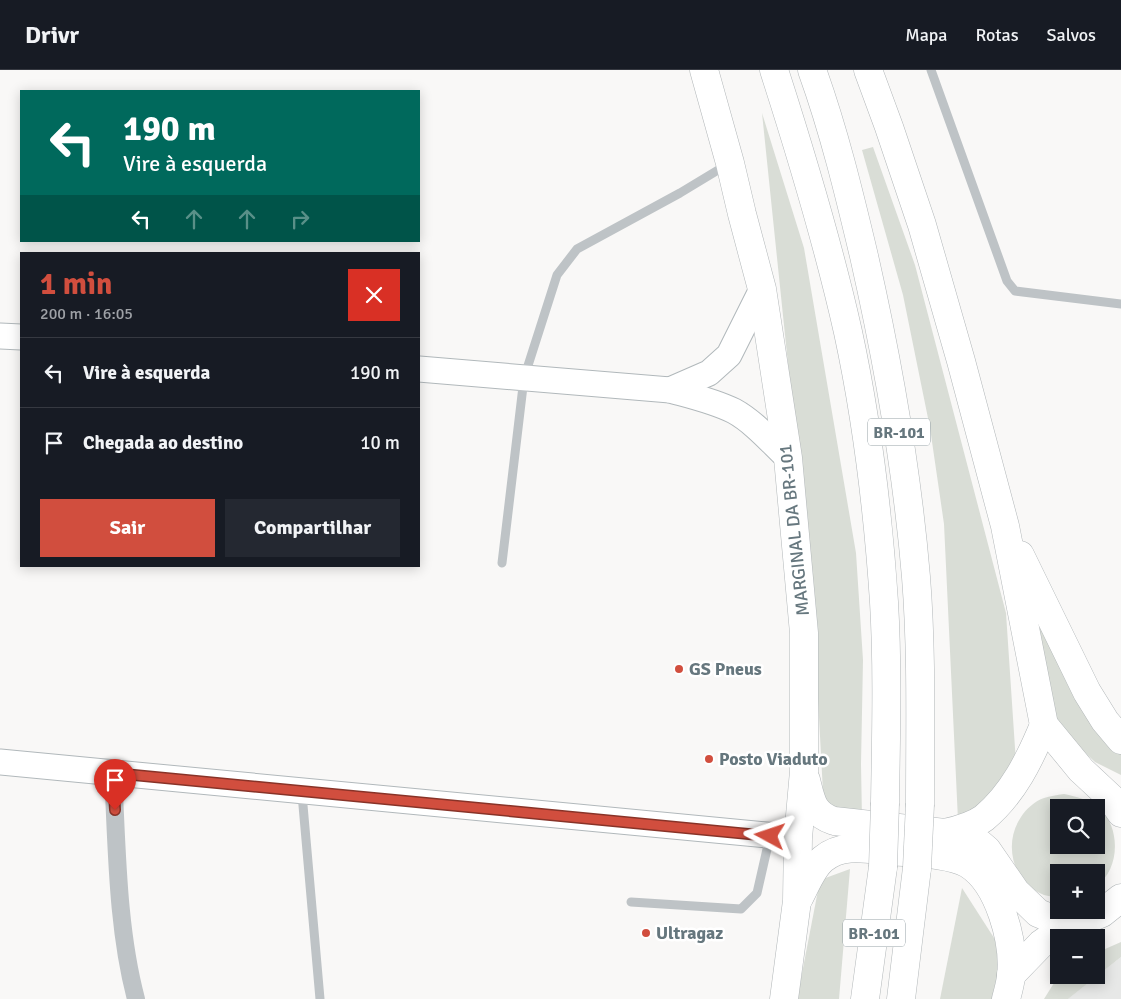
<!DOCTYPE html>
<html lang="pt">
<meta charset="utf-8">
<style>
body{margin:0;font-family:Signika,sans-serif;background:#242831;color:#f1f3f6;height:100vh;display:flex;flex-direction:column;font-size:19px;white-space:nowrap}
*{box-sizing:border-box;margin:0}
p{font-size:16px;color:#9ea1a6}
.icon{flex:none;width:28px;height:28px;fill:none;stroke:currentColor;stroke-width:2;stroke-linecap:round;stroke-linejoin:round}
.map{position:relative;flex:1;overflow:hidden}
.drawer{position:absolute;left:20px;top:182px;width:400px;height:315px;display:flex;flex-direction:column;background:#171b24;border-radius:0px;box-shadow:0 2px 12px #0003}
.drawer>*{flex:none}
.top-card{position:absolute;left:20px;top:20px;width:400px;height:152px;border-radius:0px;box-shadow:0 2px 12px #0003;background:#00695c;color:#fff;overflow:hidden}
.buttons{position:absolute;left:1050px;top:729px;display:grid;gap:10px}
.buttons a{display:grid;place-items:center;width:55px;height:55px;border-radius:0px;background:#171b24;box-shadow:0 2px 12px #0003;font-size:25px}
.pin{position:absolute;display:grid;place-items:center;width:42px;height:42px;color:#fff;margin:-51px -21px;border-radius:50% 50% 50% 0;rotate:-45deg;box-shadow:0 0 5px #0007}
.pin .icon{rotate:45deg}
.me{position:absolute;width:55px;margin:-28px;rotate:275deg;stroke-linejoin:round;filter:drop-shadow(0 0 4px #0008)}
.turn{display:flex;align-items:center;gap:18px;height:105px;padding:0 20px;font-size:22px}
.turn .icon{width:65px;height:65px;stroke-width:2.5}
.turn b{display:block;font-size:35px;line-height:42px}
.lanes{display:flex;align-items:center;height:48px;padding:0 20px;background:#0003;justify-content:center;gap:25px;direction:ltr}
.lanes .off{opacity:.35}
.round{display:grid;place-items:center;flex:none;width:52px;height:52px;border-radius:0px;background:#242831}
.headline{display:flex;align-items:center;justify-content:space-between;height:85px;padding:0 20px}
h1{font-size:30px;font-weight:700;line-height:38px;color:#d14e3e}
.button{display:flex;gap:10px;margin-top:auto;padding:10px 20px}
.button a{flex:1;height:58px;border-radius:0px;background:#d14e3e;color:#fff;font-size:20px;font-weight:700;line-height:58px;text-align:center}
.button a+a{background:#242831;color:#f1f3f6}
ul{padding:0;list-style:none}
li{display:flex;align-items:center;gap:15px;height:70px;padding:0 20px;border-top:1px solid #363941}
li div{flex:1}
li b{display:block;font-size:19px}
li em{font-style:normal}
header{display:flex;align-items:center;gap:30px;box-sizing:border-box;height:70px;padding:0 25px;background:#171b24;border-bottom:1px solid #363941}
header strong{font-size:24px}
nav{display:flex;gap:28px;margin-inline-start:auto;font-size:18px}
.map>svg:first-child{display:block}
.built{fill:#e7e8e7}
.green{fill:#d9ddd6;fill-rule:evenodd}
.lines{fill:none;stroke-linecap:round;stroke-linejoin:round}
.secondary-casing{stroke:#b1b8bb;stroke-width:27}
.trunk-casing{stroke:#b2b7b9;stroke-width:29}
.motorway-casing{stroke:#b2b7b9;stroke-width:29}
.service{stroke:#bec3c6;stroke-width:9}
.minor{stroke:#bec3c6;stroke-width:18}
.secondary{stroke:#fff;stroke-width:25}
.trunk{stroke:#fff;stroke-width:28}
.motorway{stroke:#fff;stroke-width:28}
.motorway-bridge-casing{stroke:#b2b7b9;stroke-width:29;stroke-linecap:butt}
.motorway-bridge{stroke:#fff;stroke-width:28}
.route-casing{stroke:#883328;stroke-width:12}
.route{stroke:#d14e3e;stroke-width:9}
.poi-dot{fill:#d14e3e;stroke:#fff;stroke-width:2}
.labels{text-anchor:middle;stroke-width:5;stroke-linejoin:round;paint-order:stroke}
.shield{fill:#fff;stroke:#94a0a5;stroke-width:1}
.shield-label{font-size:16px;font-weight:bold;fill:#66777e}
.street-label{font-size:18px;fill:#66777e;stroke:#fff}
.poi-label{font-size:18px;font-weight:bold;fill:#66777e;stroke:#fff;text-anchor:start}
</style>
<header>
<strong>Drivr</strong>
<nav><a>Mapa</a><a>Rotas</a><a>Salvos</a></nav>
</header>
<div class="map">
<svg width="1121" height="929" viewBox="0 0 1121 929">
<rect width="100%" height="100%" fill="#f9f8f7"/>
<path class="built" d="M1121,887V929H1068L1069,928Z"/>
<g class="green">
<path d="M762,43L804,178L856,483L863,590L861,694L862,749L824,741L813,535Z"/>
<path d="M873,77L915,195L1006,543L1016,693L1000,723L958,750L944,454L930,358L903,225L862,80Z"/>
<path d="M1034,535L1121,682V705L1095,692L1079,677L1062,658L1052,639Z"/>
<path d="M1064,724C1077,727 1089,729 1100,739C1121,758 1120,800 1096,816V802H1059V828C1054,827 1048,826 1044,825C1012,813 1003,773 1021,747C1026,739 1035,731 1044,728C1050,726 1057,725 1064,724ZM1059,738H1096V775H1059Z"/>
<path d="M850,799L839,929H797L820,810Z"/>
<path d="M962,818L996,871L1004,902L997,929H940Z"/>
<path d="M1121,872V887L1068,929H1044L1059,905H1096V883Z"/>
</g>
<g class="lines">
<g class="secondary-casing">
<g id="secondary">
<path d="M0,266L21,267"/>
<path d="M419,299L670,320C692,326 714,331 734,341C754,352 771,372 788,388"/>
<path d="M670,320L709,303L729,285L762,219"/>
<path d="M0,692L798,768"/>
</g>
</g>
<g class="trunk-casing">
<g id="trunk">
<path d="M704,0L730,93L742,144L762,219L788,388L804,563V701L798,768L797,831L784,929"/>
<path d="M868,0L889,57L922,155L961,291L1005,456L1044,655L1081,700L1110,727L1121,743"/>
<path d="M1020,485L1087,622L1105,651L1121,670"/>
<path d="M806,710C811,729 812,744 834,751L945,763L970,769L980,774L987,780L1016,822L1038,843L1055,850H1082"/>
<path d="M945,763C958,760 973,756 984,748C1013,724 1030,689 1044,655"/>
<path d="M799,828C806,815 812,798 823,789C842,773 867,779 889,781C910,783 950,783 968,794C999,813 1015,872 1011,907C1010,914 1008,922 1006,929"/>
<path d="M1011,905L1041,874L1061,860L1102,843L1121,828"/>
</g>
</g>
<g class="motorway-casing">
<g id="motorway">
<path d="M774,0C802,87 828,173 848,262C867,350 878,442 884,532C888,599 886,666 885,733"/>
<path d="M812,0C834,61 849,123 864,186C888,292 907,399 916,507C922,582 920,659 920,734"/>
<path d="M865,929L883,797"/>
<path d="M901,929L917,798"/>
</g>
</g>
<g class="service">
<path d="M931,0L1007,211L1015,221L1121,234"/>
<path d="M502,493L524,308L557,205L577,179L680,123L728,94"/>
<path d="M302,724L320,929"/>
<path d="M631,832L741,839L757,823L770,766"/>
</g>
<path class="minor" d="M113,703C117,776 117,858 136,929"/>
<use href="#secondary" class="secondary"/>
<use href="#trunk" class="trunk"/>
<use href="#motorway" class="motorway"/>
<g class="motorway-bridge-casing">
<g id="motorway-bridge">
<path d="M883,797L885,733"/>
<path d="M917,798L920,734"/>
</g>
</g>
<use href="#motorway-bridge" class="motorway-bridge"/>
</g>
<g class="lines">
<g class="route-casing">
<path id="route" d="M115,740L113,703L770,766"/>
</g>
<use href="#route" class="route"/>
</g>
<g class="poi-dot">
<circle cx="679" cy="599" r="5"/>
<circle cx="709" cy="689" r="5"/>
<circle cx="646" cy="863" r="5"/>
</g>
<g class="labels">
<g class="shield">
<rect x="868" y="348.5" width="62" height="27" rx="4"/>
<rect x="843" y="849.5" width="62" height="27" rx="4"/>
</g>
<g class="shield-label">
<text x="899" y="368">BR-101</text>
<text x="874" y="869">BR-101</text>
</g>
<g class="street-label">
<text transform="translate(794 460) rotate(-96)" y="6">MARGINAL DA BR-101</text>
</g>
<g class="poi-label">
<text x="689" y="605">GS Pneus</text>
<text x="719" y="695">Posto Viaduto</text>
<text x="656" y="869">Ultragaz</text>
</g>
</g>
</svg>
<div class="buttons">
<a><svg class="icon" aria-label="search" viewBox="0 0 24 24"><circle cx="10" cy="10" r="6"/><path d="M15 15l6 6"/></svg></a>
<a>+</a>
<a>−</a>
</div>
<div class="pin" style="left:115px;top:740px;background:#d93025"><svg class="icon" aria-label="arrive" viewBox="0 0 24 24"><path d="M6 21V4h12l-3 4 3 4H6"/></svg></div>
<svg class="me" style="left:770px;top:766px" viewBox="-20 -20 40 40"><path d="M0-17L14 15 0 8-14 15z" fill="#d14e3e" stroke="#fff" stroke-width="4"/></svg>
<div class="top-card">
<div class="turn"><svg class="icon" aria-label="left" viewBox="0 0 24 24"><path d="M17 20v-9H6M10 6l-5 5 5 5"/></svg><div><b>190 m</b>Vire à esquerda</div></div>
<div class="lanes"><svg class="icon" aria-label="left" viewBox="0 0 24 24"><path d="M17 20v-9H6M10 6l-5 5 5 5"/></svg><svg class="icon off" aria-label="ahead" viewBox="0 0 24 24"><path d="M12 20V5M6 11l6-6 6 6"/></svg><svg class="icon off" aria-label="ahead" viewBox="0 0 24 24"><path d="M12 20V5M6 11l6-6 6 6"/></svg><svg class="icon off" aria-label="right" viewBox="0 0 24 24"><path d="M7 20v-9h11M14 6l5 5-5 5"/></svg></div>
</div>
<section class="drawer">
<div class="headline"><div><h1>1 min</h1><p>200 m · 16:05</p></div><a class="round" style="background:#d93025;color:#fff"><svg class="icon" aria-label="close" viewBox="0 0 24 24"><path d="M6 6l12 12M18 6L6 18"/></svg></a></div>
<ul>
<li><svg class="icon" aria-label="left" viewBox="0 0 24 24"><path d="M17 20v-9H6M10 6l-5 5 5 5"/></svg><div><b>Vire à esquerda</b></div><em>190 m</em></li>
<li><svg class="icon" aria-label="arrive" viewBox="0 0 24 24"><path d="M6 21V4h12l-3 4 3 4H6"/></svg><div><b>Chegada ao destino</b></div><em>10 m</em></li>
</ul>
<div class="button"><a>Sair</a><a>Compartilhar</a></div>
</section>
</div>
